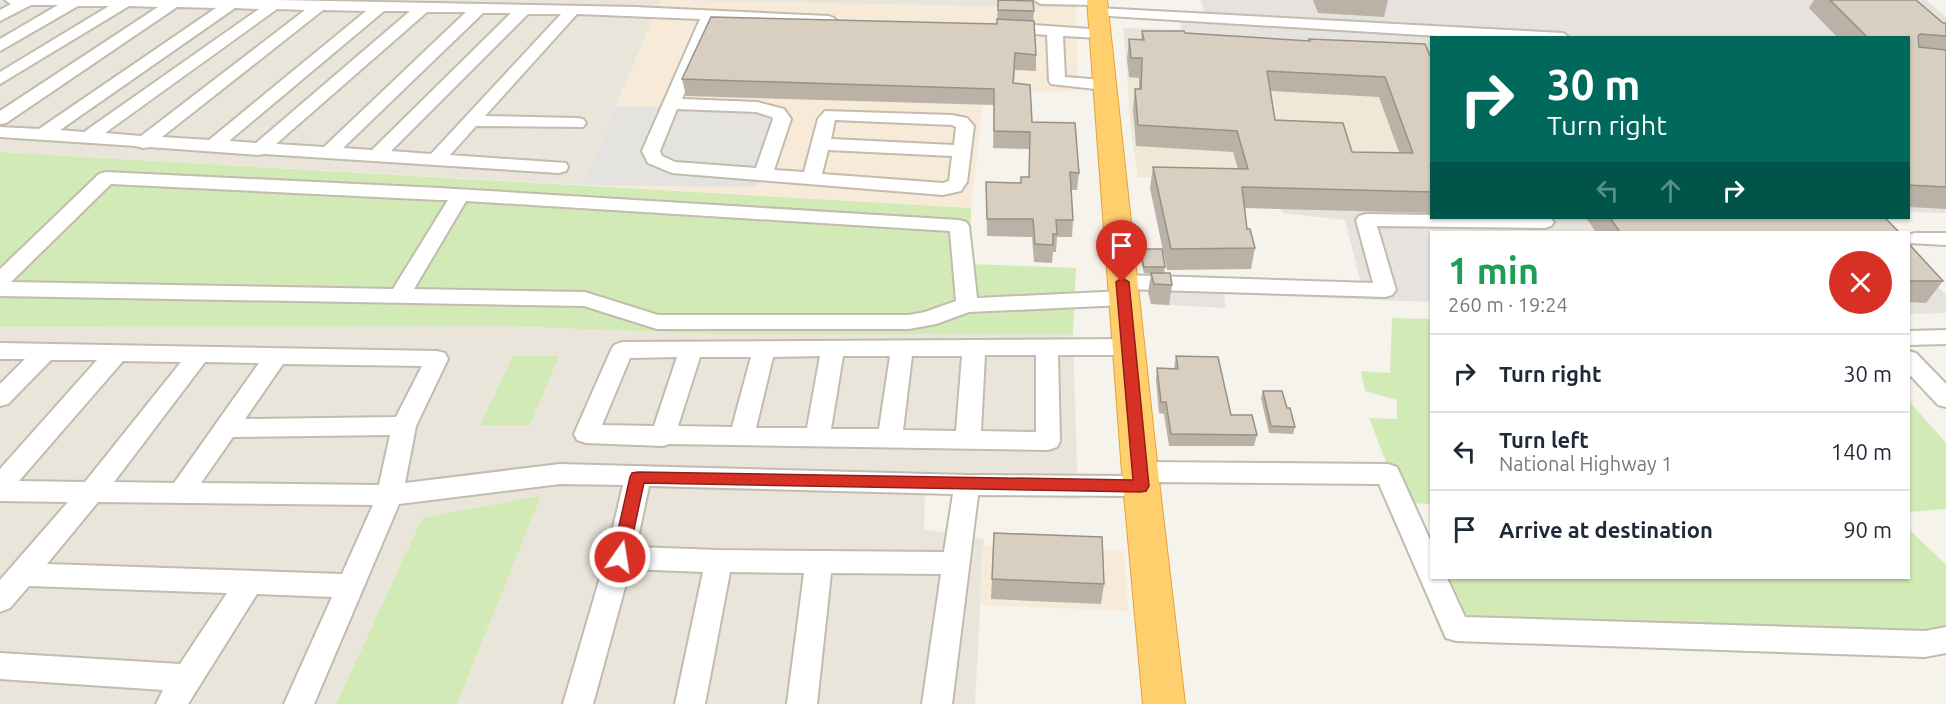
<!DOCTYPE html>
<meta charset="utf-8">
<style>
body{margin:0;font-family:Ubuntu,sans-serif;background:#f6f6f7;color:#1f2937;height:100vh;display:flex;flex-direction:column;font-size:22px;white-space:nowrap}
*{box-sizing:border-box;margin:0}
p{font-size:20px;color:#747a83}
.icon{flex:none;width:33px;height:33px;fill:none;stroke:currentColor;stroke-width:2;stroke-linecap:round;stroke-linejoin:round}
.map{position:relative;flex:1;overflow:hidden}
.panel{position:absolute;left:1430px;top:231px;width:480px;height:348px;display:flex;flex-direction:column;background:#fff;border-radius:0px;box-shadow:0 2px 4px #0004}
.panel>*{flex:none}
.top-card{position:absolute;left:1430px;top:36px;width:480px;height:183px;border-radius:0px;box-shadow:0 2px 4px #0004;background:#00695c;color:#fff;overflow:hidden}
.pin{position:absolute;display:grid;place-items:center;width:51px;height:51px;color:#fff;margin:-62px -26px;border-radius:50% 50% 50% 0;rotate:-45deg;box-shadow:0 0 6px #0007}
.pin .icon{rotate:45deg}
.me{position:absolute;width:66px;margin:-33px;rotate:13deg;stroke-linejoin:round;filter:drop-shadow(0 0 4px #0008)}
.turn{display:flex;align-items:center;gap:21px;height:126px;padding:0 18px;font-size:27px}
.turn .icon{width:78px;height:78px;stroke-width:2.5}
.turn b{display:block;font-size:42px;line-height:51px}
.lanes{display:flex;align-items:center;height:57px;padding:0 18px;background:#0003;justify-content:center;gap:30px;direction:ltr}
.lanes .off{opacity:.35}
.round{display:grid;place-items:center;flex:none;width:63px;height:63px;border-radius:32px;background:#f6f6f7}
.overview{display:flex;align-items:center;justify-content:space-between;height:102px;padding:0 18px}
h1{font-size:36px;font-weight:700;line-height:45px;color:#1e9e55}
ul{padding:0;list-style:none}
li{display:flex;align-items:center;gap:18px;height:78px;padding:0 18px;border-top:2px solid #e0e1e3}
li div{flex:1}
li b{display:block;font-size:22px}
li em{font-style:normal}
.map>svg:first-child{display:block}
.residential{fill:#eae5da}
.commercial{fill:#f7ead8}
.industrial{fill:#e6e2dd}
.education{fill:#efe8d6}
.green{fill:#d2eab5}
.parking{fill:#e5e3e0}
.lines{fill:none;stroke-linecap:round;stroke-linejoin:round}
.minor-casing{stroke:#c2bbae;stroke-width:4}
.highway-casing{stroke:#e0a43c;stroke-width:2}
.minor{fill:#fff;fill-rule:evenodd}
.highway{fill:#ffcf6e;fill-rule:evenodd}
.wall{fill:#bab2a6;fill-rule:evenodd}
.building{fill:#d8cfc1;stroke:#979187;stroke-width:1.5;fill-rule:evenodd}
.route{fill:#d93025;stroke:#8d1f18;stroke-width:1.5}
</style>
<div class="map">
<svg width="1946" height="704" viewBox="0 0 1946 704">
<rect width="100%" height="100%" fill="#f6f3ec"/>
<g class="residential">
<path d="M0,0H1076V8L661,0L582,185L0,152Z"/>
<path d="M500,326L714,334H1073L1078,499L925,494L924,529L984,539L975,704H457L540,495L422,518L336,704H0V327Z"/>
</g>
<g class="commercial">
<path d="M661,0L1076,8L1078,91L984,92L971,208L582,185Z"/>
<path d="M982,546L1124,551L1128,611L980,605Z"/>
</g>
<g class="industrial">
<path d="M1201,0H1926L1946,17V213L1908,212V38H1431V76L1424,58L1125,47L1123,28L1181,30V18L1206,19Z"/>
<path d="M1268,168H1431V218H1874L1888,232H1431V302L1224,294L1226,308L1151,304L1144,276L1361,284L1345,220L1282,213Z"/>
<path d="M1908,254L1946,295V313L1908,314Z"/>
</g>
<path class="education" d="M1125,47L1424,58L1431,168L1241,181L1138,177L1131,131Z"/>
<g class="green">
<path d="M0,152L971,208L970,264L1076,268L1073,334H714L500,326L0,327Z"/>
<path d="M1392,318L1431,319V504L1402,503L1369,418L1397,419V400L1365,391L1361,371L1390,373Z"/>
<path d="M513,356H559L530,425H480Z"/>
<path d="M1908,400L1946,443V509L1908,512Z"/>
<path d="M541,495L457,704H336L422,518Z"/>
<path d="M1908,528L1946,565V644L1444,640L1404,544H1431V578H1908Z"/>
</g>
<path class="parking" d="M616,106L784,109L757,187L582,185Z"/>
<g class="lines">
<g class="minor-casing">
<g id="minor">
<path d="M5,0H277L635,7L829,16L834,18L837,21L834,24L715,20L682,99L757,102L784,109L791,119L774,170L804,172L818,119L825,111L952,115L967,118L974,126L967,182L961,191L943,195L672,173L648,163L642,151L700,19L577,14L485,116L577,118L583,119L586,123L583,127L476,126L450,155L566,163L568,167L566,171L559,173L264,154L258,155L149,147L143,148L136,146L0,137V127L39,129L216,8L177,7L6,123L0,124V111L158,7L129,6L0,84V72L109,6H78L0,51V39L58,5H31L0,21V10L11,4ZM235,8L259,9L84,132L60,130ZM277,9L305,10L141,136L105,133ZM323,10L366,11L209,140L162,137ZM384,11H410L256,143L229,141ZM427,12H466L324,147L276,144ZM483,13H511L372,150L343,148ZM528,14H561L431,154L391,151ZM677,109L756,112L772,117L773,119L756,168L675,162L662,156L660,151ZM835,120L952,125L956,127L954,145L831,139ZM828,150L952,156L949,181L943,183L822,174Z"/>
<path d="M1034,0H1104V1L1097,5L1041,4Z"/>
<path d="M1098,8L1563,33L1570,38H1471L1093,15L1091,12Z"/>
<path d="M1006,23L1104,30L1107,33L1099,38L1063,36L1065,77L1104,80L1112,85L1104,90L1051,84L1049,81L1047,35L1001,31L998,28Z"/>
<path d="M106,172L439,188L959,220L966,222L969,226L977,298L1124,291L1132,293L1135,298L1132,303L1124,305L969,312L936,324L909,329H657L584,306L0,296V269L99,174ZM111,184L439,200H448L393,289L11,282ZM466,201L950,231L956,301L925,312L909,315H658L585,292L414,289Z"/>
<path d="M1366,214L1431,215V218H1550L1554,222L1551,226L1544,228L1377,226L1396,290L1392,295L1385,297L1122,289L1115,287L1112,282L1115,277L1122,275L1373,283L1356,220L1359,216Z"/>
<path d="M1915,233H1946V245L1908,243V235Z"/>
<path d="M1946,330V344L1908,345V331Z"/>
<path d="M1129,339L1137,342L1140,347L1137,352L1129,355H1058L1060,441L1057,447L1048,450L669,444L663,446L586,443L577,440L574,434L611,350L614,345L622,342ZM985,355H1036V432L981,431ZM820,356L807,428H756L773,357ZM843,356H890L879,429H831ZM912,356H962L956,431L903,430ZM677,357L654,426L602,425L630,358ZM700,357H751L732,427L678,426Z"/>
<path d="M0,343L437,351L445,353L448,359L416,426L405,483L560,464L967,475L1130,476L1127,472L1131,465L1140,462L1388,464L1397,467L1431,542V578H1447L1465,617L1925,631L1946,627V653L1925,657L1456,641L1446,638L1379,484L1151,482L1154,486L1150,493L1141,496L978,495L952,704H922L941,574L831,573L817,704H787L804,573L730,572L705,704H675L703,572L630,569L593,704H563L606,557L623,485L560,484L399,504L314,704H284L332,597L257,594L188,704H156L163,690L0,679V653L180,664L227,593L29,586L10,608L0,612V580L68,502L0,501V469L97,360H51L8,404L0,406V384L25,359H0ZM123,361L181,362L85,482L19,481ZM205,362L259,363L174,483L114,482ZM283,364L422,366L396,417L245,419ZM390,435L379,485L201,483L233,437ZM649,486L953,494L944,552L719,550L636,547ZM98,502L373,505L342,574L47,564Z"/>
<path d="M1908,351L1916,353L1946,384V407L1938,405L1908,373Z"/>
</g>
</g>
<g class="highway-casing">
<path id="highway" d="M1087,0H1107L1158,472L1185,704H1143L1122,472Z"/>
</g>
<use href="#minor" class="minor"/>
<use href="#highway" class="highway"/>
</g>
<g class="wall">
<path d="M998,0L1034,11L1033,21L1036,55V71L1015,70L1014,83L1032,122L1079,173L1077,190H1071L1073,220L1072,237H1057L1056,252H1053L1052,263L1034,262L1032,237L987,236L986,182L1020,183L1029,177V149L993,148L994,105L686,96L682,79L997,24Z"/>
<path d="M1313,0H1388L1384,17L1318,13Z"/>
<path d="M1814,0H1916L1943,23H1946V209L1908,207V38H1838L1809,8Z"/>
<path d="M1142,31L1309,41V39L1431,58V213L1245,208L1247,229L1255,248L1251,269L1167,270L1150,188L1153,167L1238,169L1233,152L1136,146L1133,109L1135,89H1139V78L1129,77L1127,59L1129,39L1141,40ZM1271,91L1379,97L1399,152H1352L1275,120Z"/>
<path d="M1586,218H1885L1899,232H1596Z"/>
<path d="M1908,243L1943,281L1926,303L1908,302Z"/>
<path d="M1140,249L1165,267L1164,273L1172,285L1169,305L1151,304L1148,292L1151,274L1144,273L1139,256Z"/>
<path d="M1176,356L1231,415L1257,435L1254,446H1169L1164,414L1159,413L1156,380L1157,368L1174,369Z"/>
<path d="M1263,391L1287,408L1295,427L1293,434L1269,433L1261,398Z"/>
<path d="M992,579L1104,584L1101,604L991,599Z"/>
</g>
<g class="building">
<path d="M998,0L1033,1L1034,11L998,10Z"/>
<path d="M1830,0H1916L1943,23H1946V36L1920,34L1918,36L1919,47L1946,50V187L1908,185V38H1868Z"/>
<path d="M711,17L997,24V19L1034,21L1036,55L1015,53L1013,83L1030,85L1032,122L1075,123L1079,173L1070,172L1073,220H1056L1057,234H1053V245L1035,244L1033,219H987L986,182L1021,183V177H1029L1030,132L994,131V89L682,79Z"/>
<path d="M1142,31H1184L1185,33L1310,41L1309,39L1425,44L1431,58V192L1242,187L1247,229H1250L1255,248L1171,249L1153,167L1248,169L1237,131L1138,125L1135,89H1141L1142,58H1131L1129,39L1144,40ZM1267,71L1385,77L1413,153L1352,152L1343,123L1275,120Z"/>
<path d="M1610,218H1885L1899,232H1620Z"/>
<path d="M1908,243L1943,281H1908Z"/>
<path d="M1140,249H1162L1165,267H1144Z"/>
<path d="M1151,273H1170L1172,285L1154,284Z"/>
<path d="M1176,356L1218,357L1231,415H1252L1257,435L1171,434L1166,402H1161L1157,368L1178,369Z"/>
<path d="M1263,391H1282L1287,408H1290L1295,427L1271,426Z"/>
<path d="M994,533L1102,537L1104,584L992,579Z"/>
</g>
<path class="route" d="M1122,278L1129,282L1149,486L1146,491L1141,492L644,483L628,557L626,561L620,563L614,561L612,557L630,477L632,473L638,472L1133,480L1116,282Z"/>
</svg>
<div class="pin" style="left:1122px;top:282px;background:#d93025"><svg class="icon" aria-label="arrive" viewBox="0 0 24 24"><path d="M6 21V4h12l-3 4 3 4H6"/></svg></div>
<svg class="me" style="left:620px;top:557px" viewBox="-20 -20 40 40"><circle r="17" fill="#d93025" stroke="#fff" stroke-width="3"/><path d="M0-11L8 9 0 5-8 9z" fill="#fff"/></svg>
<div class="top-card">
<div class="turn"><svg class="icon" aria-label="right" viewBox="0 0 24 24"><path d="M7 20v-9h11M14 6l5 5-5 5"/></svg><div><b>30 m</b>Turn right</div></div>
<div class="lanes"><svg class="icon off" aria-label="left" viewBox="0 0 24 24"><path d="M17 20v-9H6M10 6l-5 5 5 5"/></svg><svg class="icon off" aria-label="ahead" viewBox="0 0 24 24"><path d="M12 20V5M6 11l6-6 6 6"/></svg><svg class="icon" aria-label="right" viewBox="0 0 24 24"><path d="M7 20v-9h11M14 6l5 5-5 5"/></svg></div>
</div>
<section class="panel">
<div class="overview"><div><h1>1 min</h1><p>260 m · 19:24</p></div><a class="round" style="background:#d93025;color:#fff"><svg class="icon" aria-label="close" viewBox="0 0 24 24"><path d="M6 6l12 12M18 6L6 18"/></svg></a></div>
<ul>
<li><svg class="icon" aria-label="right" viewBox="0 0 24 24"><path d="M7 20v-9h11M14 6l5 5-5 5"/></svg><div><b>Turn right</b></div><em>30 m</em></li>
<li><svg class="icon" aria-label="left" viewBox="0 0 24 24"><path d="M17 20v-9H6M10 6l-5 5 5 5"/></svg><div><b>Turn left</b><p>National Highway 1</p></div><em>140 m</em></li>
<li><svg class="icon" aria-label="arrive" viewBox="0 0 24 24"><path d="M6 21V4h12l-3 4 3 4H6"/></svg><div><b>Arrive at destination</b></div><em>90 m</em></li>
</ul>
</section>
</div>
